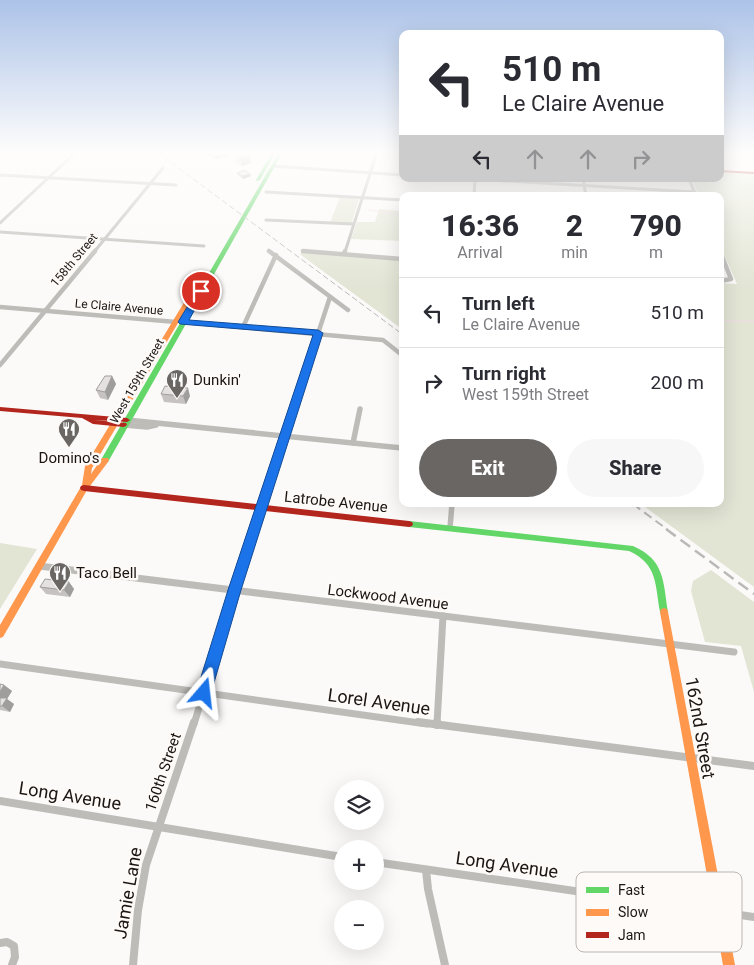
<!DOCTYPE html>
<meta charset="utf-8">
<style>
body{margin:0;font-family:Roboto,sans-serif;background:#f7f7f7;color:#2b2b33;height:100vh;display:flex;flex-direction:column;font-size:19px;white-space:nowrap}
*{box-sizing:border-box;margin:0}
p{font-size:16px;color:#7c7c81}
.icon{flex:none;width:28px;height:28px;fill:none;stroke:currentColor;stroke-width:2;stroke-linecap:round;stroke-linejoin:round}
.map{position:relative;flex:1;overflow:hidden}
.panel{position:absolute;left:399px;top:192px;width:325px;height:315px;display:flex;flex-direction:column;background:#fff;border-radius:10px;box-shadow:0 5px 20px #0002}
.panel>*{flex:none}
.hud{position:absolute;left:399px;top:30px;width:325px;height:152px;border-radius:10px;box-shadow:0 5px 20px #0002;background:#fff;color:#2b2b33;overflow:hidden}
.buttons{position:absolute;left:334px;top:780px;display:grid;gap:10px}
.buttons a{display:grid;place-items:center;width:50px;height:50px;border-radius:50%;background:#fff;box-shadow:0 5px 20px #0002;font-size:25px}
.pin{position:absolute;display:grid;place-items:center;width:42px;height:42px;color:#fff;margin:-21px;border:2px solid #fff;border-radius:50%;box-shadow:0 1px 5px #0007}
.me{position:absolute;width:55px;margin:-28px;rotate:17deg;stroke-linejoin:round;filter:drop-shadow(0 0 4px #0008)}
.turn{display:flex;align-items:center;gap:18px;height:105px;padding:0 20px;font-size:22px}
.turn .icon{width:65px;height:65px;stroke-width:2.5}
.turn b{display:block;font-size:35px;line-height:42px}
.lanes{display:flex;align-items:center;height:48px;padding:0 20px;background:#0003;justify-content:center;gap:25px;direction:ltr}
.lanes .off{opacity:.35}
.eta{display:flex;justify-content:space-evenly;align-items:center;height:85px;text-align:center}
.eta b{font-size:30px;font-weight:800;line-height:35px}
.primary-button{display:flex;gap:10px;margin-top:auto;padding:10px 20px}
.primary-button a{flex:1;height:58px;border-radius:30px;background:#6a6664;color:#fff;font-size:20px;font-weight:800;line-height:58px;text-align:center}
.primary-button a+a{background:#f7f7f7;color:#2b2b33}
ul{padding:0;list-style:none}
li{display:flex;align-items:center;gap:15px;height:70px;padding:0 20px;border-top:1px solid #e1e1e2}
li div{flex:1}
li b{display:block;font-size:19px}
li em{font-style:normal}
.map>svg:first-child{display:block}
.green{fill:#e2e5d4}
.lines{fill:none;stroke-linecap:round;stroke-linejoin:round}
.stream{stroke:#f2dae7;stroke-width:1}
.street-far4{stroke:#bebcb8;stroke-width:3}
.street-far3{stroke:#bebcb8;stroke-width:4.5}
.street-far2{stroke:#bebcb8;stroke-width:5.5}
.street-far1{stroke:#bebcb8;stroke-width:7}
.street{stroke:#bebcb8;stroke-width:8}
.fast{fill:#63d668;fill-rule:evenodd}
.slow{fill:#ff974d;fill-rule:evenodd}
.jam{fill:#b3261e;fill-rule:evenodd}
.rail-far2{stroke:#bbb9b8;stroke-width:1;stroke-dasharray:6 3;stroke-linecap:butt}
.rail-far1{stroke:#bbb9b8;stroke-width:2;stroke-dasharray:9 5;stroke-linecap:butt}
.rail{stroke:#bbb9b8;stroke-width:2.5;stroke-dasharray:12 6;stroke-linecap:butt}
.wall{fill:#c5c2c1}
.shaded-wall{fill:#a09e9d}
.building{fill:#e5e1e0;stroke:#a09e9d}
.route{fill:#1a73e8;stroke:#114b97}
.labels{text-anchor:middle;stroke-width:5;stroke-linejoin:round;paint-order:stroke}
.far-street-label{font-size:12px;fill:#1b1613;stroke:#fdfaf8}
.poi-label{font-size:15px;fill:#1b1613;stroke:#fdfaf8;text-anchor:start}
.street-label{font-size:15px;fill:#1b1613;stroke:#fdfaf8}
.near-street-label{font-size:18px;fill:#1b1613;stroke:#fdfaf8}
.key{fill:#fdfaf8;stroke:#b9b6b3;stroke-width:1}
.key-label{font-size:14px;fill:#1b1613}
</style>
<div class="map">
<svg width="754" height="965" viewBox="0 0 754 965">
<rect width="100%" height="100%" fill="#fcfaf9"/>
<g class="green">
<path d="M720,172L754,174V587L641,504H720V283L737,284L720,245V196H699L692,179H720Z"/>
<path d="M340,197L359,199L352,222L350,223H330Z"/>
<path d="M379,209L402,211V241L351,239L357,222H375Z"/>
<path d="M302,252L402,258V329L305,258L300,254Z"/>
<path d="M0,543L37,549L0,609Z"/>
<path d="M711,570L754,602V692L741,646L705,642L691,591L693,581Z"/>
</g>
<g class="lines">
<g class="stream">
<path d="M369,210L402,215"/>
<path d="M720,321H754"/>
</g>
<g class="street-far4">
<path d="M273,166L402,175"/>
<path d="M0,175L176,185"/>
<path d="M473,179L694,192"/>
<path d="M583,179L586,196"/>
<path d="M689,179L696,196"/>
<path d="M266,192L402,200"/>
<path d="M474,196L475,179"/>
<path d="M266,220L353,224"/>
<path d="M0,223L76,152"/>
<path d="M0,232L204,246"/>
<path d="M303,251L314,252"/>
<path d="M94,252L163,168"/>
<path d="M345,252L377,152"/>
</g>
<g class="street-far3">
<path d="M269,251L348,310"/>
<path d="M303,251L402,259"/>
<path d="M720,251L731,279L720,281"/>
<path d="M344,254L345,251"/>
<path d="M0,307L176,322"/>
<path d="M183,322L383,340L402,355"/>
<path d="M243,327L276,255"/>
<path d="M0,365L95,251"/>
<path d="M304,376L330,297"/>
</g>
<g class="street-far2">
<path d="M127,420L402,448"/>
<path d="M124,425L147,427L156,425"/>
<path d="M353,443L360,409"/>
<path d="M450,528L452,504"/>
<path d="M254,530L305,374"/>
</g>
<g class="street-far1">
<path d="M39,566L734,652"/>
<path d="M0,664L427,724"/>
<path d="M194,724L254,529"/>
<path d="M437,724L443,616"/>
</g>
<g class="street">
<path d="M418,722L754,766"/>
<path d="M437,725V722"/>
<path d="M0,801L342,857"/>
<path d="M375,862L754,917"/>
<path d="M426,870L428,889L445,965"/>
<path d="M0,943L7,942L14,946L15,957L12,965"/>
<path d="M133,965L138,910L146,865L194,722"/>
</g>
<g class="fast">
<path d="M272,152H276L260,180L256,181V180Z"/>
<path d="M279,152H283L108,462H102L101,460L102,458Z"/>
<path d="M409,521L633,546C665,560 663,581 668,612L667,615L664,616L661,615L660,612C655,585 658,564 629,551L409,527L406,526L405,524L406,522Z"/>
</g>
<g class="slow">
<path d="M194,289L197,291L92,468L91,474L102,458H108L109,460L108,462L87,490L3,637L0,638V625L82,485L85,466L191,291Z"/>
<path d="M664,608L667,609L668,612L735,965H723L660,612L661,609Z"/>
</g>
<g class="jam">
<path d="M720,170L754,172V174L720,172Z"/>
<path d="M0,407L127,418L130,420L127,422L94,420L126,423L127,425L124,427L93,424L82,418L0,411Z"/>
<path d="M84,485L409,521L412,522L413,524L412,526L409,527L84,491L81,490L80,488L81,486Z"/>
</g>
<path class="rail-far2" d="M157,152L402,334"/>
<path class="rail-far1" d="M633,504L668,530"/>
<path class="rail" d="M666,529L754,594"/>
</g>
<g class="wall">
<path d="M204,152H226L228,156L215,159Z"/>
<path d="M235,155L250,156L251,163L242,166L236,162Z"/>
<path d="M237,173L250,174L251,176L243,179L238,175Z"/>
<path d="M112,376L116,384L108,400L100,398L96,390Z"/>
<path d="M161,394L190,396L186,404L164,402Z"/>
<path d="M69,582L74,589L70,597L46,594L40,587Z"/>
<path d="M0,684L4,685L12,691L7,699L14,704L10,712L0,710Z"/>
</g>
<g class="shaded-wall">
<path d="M227,153L228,156L215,159L214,157Z"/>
<path d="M250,156L251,163L242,166L241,158Z"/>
<path d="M250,174L251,176L243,179V176Z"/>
<path d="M112,376L116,384L108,400L105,392Z"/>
<path d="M188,388L190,396L186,404L183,396Z"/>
<path d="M69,582L74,589L70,597L64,590Z"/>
<path d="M4,685L12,691L7,699L14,704L10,712L2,706L0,699V692Z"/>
</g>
<g class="building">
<path d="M207,152H226L227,153L214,157Z"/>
<path d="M242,152H244L250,156L241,158L235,155Z"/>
<path d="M245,170L250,174L243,176L237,173Z"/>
<path d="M105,376H112L105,392L96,390Z"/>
<path d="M165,386L188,388L183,396L161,394Z"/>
<path d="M45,579L69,582L64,590L40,587Z"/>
<path d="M0,684L4,685L0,692Z"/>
<path d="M0,698H7L2,706H0Z"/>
</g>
<linearGradient id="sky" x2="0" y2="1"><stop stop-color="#acc3e8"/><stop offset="0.53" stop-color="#fefdfc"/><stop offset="1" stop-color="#fefdfc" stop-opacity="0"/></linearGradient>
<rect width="754" height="288" fill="url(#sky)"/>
<path class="route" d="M201,288L205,291L189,320L318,330L323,333L241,590L211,693L209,698L204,700L198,698L196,693L228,590L313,335L180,324L178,322L197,291Z"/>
<defs>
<g id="restaurant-pin" transform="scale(1.125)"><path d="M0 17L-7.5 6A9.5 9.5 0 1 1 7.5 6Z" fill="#6a6664" stroke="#fdfaf8"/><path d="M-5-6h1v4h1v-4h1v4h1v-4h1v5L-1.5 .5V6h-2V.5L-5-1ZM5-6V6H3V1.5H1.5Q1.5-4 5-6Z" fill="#fff"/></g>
</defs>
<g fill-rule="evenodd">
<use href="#restaurant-pin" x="177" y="380"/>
<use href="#restaurant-pin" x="69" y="429"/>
<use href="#restaurant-pin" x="60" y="573"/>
</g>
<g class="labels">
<g class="far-street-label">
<text transform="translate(74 260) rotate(-50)" y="4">158th Street</text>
<text transform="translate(119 307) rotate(5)" y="4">Le Claire Avenue</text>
<text transform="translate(137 381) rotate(-60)" y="4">West 159th Street</text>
</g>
<g class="poi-label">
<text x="193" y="385">Dunkin'</text>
<text x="69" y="463" text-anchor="middle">Domino's</text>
<text x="76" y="578">Taco Bell</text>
</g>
<g class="street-label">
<text transform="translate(336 502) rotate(6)" y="5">Latrobe Avenue</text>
<text transform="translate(388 597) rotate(7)" y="5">Lockwood Avenue</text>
<text transform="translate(163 772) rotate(-71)" y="5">160th Street</text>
</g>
<g class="near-street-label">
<text transform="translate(379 702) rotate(8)" y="6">Lorel Avenue</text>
<text transform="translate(700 728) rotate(80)" y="6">162nd Street</text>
<text transform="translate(70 796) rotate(9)" y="6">Long Avenue</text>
<text transform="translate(507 865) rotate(8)" y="6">Long Avenue</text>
<text transform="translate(128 893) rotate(-80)" y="6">Jamie Lane</text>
</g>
</g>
<rect x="576" y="872" width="166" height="80" rx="8" class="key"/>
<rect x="586" y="887" width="23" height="6" fill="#63d668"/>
<rect x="586" y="909" width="23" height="7" fill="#ff974d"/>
<rect x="586" y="932" width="23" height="6" fill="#b3261e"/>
<g class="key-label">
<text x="618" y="895">Fast</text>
<text x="618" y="917">Slow</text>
<text x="618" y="940">Jam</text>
</g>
</svg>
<div class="buttons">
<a><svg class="icon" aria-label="layers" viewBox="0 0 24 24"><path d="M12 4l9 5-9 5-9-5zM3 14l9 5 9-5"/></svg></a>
<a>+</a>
<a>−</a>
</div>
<div class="pin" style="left:201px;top:291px;background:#d93025"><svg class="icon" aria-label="arrive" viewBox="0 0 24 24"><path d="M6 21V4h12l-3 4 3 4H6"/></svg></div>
<svg class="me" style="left:204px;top:693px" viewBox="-20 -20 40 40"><path d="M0-17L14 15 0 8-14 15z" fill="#1a73e8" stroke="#fff" stroke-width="4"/></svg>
<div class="hud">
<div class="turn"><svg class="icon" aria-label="left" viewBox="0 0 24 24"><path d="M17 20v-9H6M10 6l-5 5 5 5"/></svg><div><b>510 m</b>Le Claire Avenue</div></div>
<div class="lanes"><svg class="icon" aria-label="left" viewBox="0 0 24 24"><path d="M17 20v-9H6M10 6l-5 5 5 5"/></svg><svg class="icon off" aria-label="ahead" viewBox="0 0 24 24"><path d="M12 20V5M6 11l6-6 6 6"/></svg><svg class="icon off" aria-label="ahead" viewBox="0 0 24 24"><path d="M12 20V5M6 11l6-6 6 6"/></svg><svg class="icon off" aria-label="right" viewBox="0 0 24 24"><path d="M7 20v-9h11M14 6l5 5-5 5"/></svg></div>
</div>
<section class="panel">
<div class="eta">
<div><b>16:36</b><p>Arrival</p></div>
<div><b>2</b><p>min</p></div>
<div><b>790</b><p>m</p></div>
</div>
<ul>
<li><svg class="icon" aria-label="left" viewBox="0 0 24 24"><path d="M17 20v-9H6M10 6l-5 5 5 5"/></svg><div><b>Turn left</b><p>Le Claire Avenue</p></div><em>510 m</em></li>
<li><svg class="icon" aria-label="right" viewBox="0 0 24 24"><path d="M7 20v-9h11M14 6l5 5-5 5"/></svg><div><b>Turn right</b><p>West 159th Street</p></div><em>200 m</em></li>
</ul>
<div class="primary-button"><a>Exit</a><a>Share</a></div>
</section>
</div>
